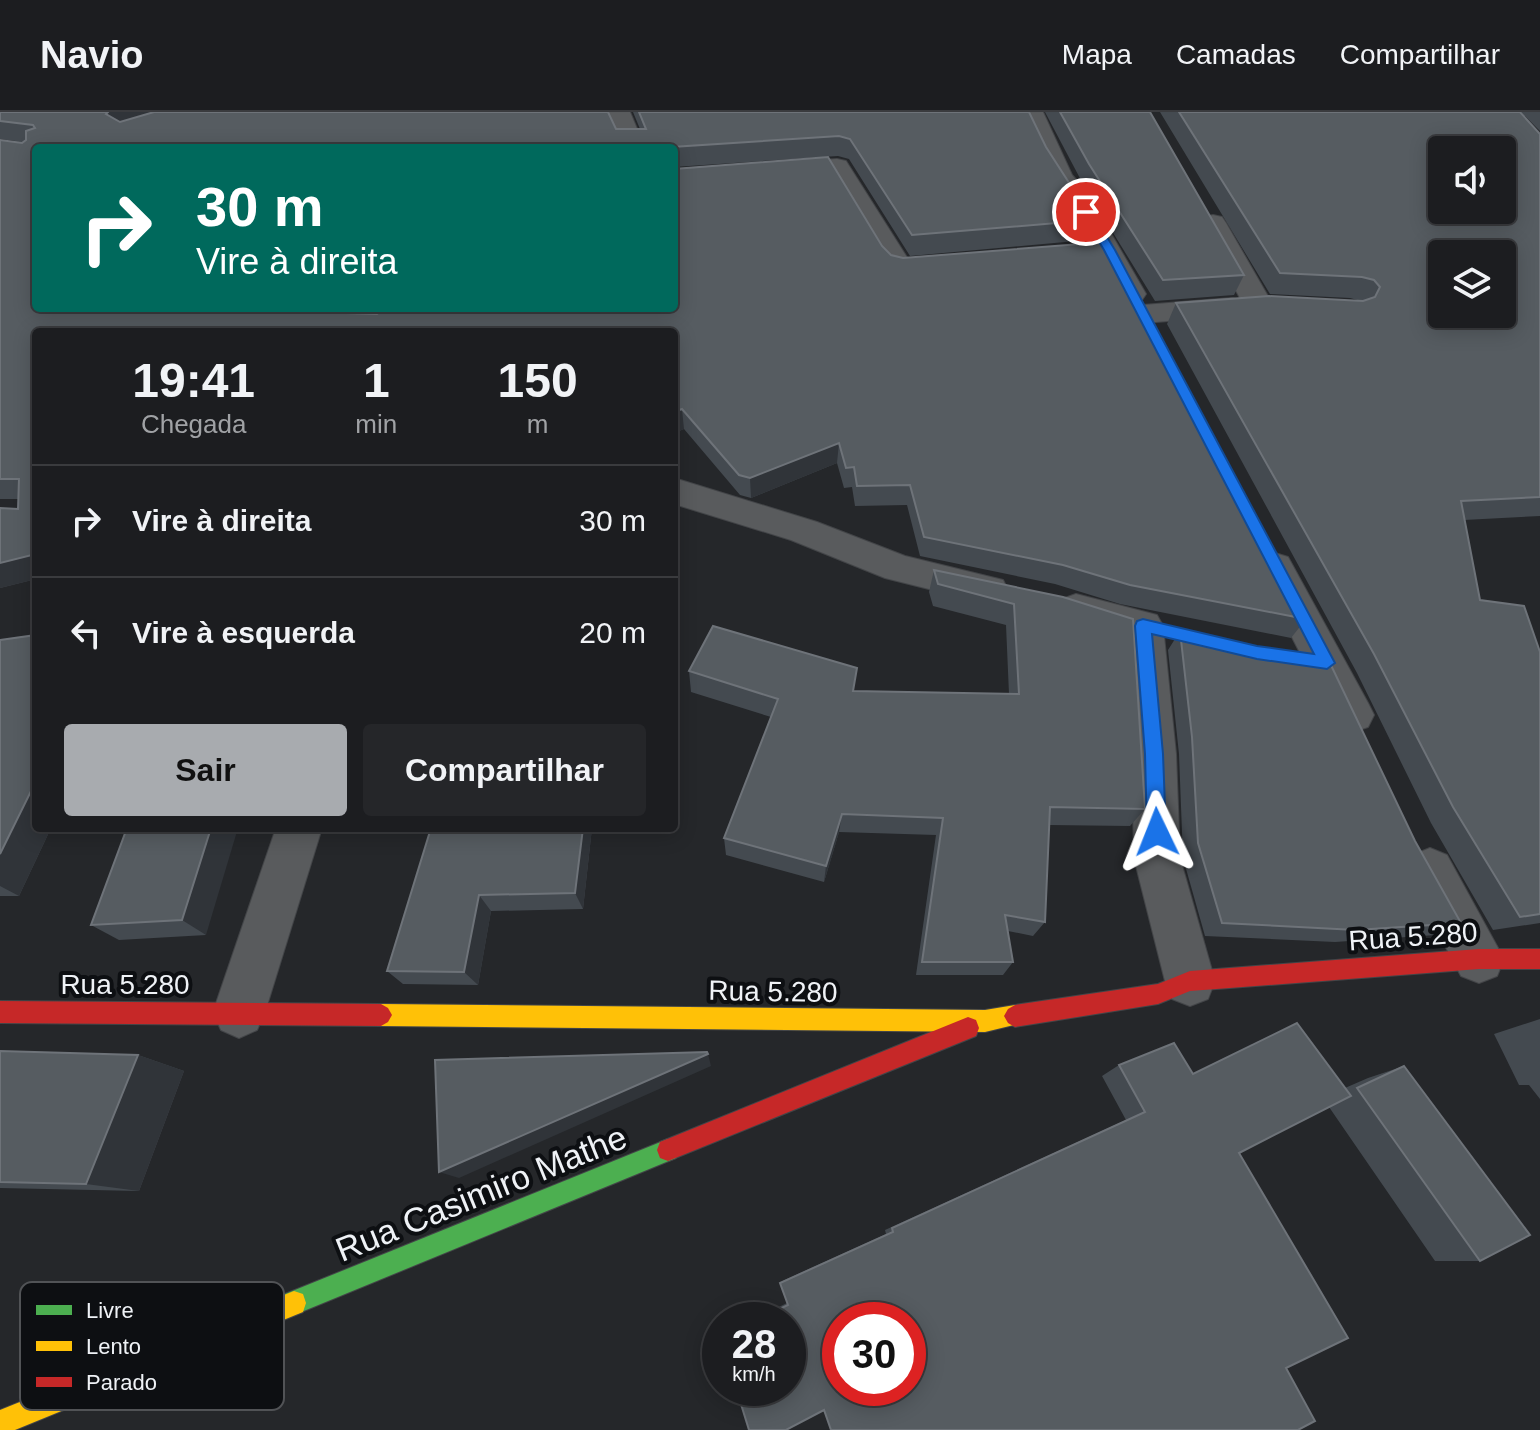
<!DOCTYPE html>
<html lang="pt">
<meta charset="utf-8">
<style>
body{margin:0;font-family:Helvetica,sans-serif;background:#252629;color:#f1f3f6;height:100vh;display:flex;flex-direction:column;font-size:30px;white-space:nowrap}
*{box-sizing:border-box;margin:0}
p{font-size:26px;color:#a0a2a5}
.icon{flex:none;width:44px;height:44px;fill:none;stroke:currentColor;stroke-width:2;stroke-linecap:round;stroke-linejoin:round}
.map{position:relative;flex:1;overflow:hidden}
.details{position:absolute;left:32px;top:216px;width:646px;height:504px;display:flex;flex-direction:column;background:#1c1d20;border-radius:8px;box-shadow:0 4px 20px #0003,0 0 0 2px #3a3b3e}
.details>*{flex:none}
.banner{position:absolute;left:32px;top:32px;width:646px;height:168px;border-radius:8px;box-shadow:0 4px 20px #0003,0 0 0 2px #3a3b3e;background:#00695c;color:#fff;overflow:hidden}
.tools{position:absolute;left:1428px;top:24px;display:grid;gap:16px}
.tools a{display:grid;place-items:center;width:88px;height:88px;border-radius:8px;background:#1c1d20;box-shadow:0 4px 20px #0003,0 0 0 2px #3a3b3e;font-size:40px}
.speed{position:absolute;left:702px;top:1190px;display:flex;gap:16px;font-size:40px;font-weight:700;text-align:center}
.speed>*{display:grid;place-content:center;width:104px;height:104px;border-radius:50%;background:#1c1d20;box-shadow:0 4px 20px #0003,0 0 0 2px #3a3b3e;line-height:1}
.speed small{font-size:20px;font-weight:400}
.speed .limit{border:12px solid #d22;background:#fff;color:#111}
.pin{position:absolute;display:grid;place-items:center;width:68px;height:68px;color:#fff;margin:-34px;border:4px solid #fff;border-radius:50%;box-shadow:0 2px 8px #0007}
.me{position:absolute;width:88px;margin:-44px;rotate:358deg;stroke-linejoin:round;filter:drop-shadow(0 0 6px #0008)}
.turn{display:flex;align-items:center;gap:28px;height:168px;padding:0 32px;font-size:36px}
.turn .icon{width:104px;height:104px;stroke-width:2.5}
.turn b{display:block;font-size:56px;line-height:68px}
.eta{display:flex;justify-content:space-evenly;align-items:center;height:136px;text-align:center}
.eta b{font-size:48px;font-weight:600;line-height:56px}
.button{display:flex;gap:16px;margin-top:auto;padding:16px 32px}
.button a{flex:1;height:92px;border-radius:8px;background:#a8abaf;color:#111;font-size:32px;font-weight:600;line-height:92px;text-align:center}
.button a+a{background:#252629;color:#f1f3f6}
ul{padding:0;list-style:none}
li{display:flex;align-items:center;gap:24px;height:112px;padding:0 32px;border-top:2px solid #3a3b3e}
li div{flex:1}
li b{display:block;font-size:30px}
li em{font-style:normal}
header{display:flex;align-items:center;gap:48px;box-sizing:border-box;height:112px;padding:0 40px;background:#1c1d20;border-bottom:2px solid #3a3b3e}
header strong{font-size:38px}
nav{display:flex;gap:44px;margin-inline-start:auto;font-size:28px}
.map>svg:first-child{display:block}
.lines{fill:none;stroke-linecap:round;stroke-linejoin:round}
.street-casing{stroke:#434548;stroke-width:2}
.fast-casing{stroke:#434548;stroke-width:2}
.slow-casing{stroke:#434548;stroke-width:2}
.jam-casing{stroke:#434548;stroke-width:2}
.street{fill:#595b5d;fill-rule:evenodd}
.fast{fill:#4caf50;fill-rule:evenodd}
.slow{fill:#ffc107;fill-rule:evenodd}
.jam{fill:#c62828;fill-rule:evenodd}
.wall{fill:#444a50}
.shaded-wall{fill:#303439}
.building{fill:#565c61;stroke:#6e7379;stroke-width:2;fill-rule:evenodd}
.route{fill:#1a73e8;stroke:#114b97;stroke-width:2}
.labels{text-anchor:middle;stroke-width:8;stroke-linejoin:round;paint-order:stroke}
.street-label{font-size:28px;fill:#eff2f6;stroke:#0d0f12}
.near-street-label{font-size:34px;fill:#eff2f6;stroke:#0d0f12}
.key{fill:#0d0f12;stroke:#515356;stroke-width:2}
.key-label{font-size:22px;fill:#eff2f6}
</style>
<header>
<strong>Navio</strong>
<nav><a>Mapa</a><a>Camadas</a><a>Compartilhar</a></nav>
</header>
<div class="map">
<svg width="1540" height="1318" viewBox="0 0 1540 1318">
<rect width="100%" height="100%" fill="#25272a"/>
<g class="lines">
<g class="street-casing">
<g id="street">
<path d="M606,0H630L645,36H621Z"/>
<path d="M1019,0H1043L1072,63L1087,80L1146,182L1142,188L1132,191L1122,188L1118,182L1063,83L1048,66Z"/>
<path d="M837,47L846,49L908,147L942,145L952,147L956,153L952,159C937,163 910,168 895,163C874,155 841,83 829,62L674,74V58Z"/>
<path d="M1213,103L1222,105L1226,111L1273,193L1268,199L1258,202L1246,196L1242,201L1232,204L1143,211L1133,208L1128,202L1133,196L1143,193L1232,186L1241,188L1200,111L1204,105Z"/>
<path d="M674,366L817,410L905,444L1003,468L1008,478L1003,488L989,492L885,466L791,428L674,392Z"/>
<path d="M1275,441L1288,445L1368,591L1374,603L1368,615L1353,620L1338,615L1256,455L1262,445Z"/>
<path d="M1076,482L1157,503L1163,514L1176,642L1180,746L1215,869L1208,887L1190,894L1172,887L1165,869L1134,746L1132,642L1124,524L1062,507L1057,497L1062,487Z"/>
<path d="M276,716H322L265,900L257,918L239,926L221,918L213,900Z"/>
<path d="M1430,736L1447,743L1504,847L1497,864L1479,871L1461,864L1413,773L1406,758L1413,743Z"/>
</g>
</g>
<g class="fast-casing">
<path id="fast" d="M668,1027L676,1030L679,1038L676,1046L294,1203L285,1200L282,1191L285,1182Z"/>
</g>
<g class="slow-casing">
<g id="slow">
<path d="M381,892L985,898L1015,893L1022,897L1026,904L1022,911L985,920L381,914L374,910L370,903L374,896Z"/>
<path d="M294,1179L303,1182L306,1191L303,1200L15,1318H0V1298Z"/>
</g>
</g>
<g class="jam-casing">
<g id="jam">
<path d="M1479,837H1540V857H1479L1190,879L1158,892L1015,915L1008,911L1004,904L1008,897L1015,893L1158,872L1190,859Z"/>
<path d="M0,889L381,892L388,896L392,903L388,910L381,914L0,911Z"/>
<path d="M968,905L976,908L979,916L976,924L668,1049L660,1046L657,1038L660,1030Z"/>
</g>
</g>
<use href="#street" class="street"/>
<use href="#fast" class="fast"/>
<use href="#slow" class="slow"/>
<use href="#jam" class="jam"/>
</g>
<g class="wall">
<path d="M0,0L616,17H640L633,0H1029L1046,35L1093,108L1087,128L910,144L849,47L838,44L674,55V36H36V196L368,202L364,199L351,196H674L882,134L1306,507L1291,526L1120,492L1055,472L920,444L907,393L855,394L852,375L844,376L837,351L751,386L740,383L684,317L674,321V220H36V467L0,476V396L18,397L19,387H0V28L23,30L0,27Z"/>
<path d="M1045,0H1150L1244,163L1234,183L1155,189L1083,72Z"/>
<path d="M1160,0H1520L1540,22V404L1464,408L1480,488L1540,540V811L1493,818L1431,711L1357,561L1167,212L1176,191L1361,189L1350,186L1270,182Z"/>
<path d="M1521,0H1540V19Z"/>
<path d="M934,458L1063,485L1145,697L1130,714L1049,713L1045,810L1033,824L1008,819L1013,850L1003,863H916L936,723L839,720L824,770L726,743L724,726L771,605L691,580L689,559L854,579L1009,582L1006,513L933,494L929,480Z"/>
<path d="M1180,519L1415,729L1461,811L1436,823L1335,830L1205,824L1183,746L1179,642L1168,538Z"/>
<path d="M0,528L36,716H51L19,784H0Z"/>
<path d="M127,716L206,823L119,828L91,813Z"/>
<path d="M367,716H592L583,797L491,799L478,873L403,872L387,859L429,722Z"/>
<path d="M1540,907V987L1529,973H1519L1494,922Z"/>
<path d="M0,939L138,943L184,959L139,1079L0,1076Z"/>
<path d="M1119,953L1192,962L1345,976L1368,966L1404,954L1480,1149H1435L1329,995L1239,1041L824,1299L788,1208H752L787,1191L780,1170L886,1122L885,1118L1126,1008L1102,964Z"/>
</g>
<g class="shaded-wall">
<path d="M108,0H162L123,12L106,2Z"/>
<path d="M682,297L684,317L674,321V300Z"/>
<path d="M839,331L837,351L751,386L750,366Z"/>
<path d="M36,442V467L0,476V451Z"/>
<path d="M36,669V716H51L19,784L0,774V742Z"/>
<path d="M842,702L839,720L824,770L826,754Z"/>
<path d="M211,716H238L206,823L182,808Z"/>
<path d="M583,716H592L583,797L575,781Z"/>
<path d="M479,783L491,799L478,873L464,860Z"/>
<path d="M708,942L711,954L459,1066L439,1060Z"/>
<path d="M138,943L184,959L139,1079L86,1072Z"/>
</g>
<g class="building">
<path d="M0,0H108L106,2L120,10L154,0H608L616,17H646L639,0H1029L1046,35L1093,108L912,123L850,27L839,24L672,35V36H36V196H331L346,201L377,202L381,199L378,196H674V57L828,45L882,134L891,143L903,146L1106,130L1306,507L1130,473L1063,453L924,425L910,373L857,374L854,355L846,356L839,331L750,366L739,363L682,297L674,300V220H36V442L0,451V396L18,397L19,367H0V28L22,31L26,28V19L35,16L33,13L0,9Z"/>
<path d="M1060,0H1150L1244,163L1163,168L1089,52Z"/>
<path d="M1179,0H1520L1540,22V385L1461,389L1480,488L1524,494L1540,540V802L1520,805L1453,695L1374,542L1176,191L1269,184L1363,189L1375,185L1380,175L1374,168L1362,165L1280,161ZM1442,38H1502V98H1442ZM1442,142H1502V202H1442Z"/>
<path d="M934,458L1063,485L1133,507L1145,697L1050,695L1045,810L1005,803L1013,850H922L943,706L842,702L826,754L724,726L778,587L689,559L713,514L857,556L853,579L1019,582L1014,492L938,472Z"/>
<path d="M1180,519L1271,540L1329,549L1415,729L1461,811L1356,818L1222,811L1198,731L1192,625Z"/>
<path d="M36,523V669L0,742V528Z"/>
<path d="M127,716H211L182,808L91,813Z"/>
<path d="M431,716H583L575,781L479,783L464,860L387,859Z"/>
<path d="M1297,911L1351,984L1239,1041L1348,1226L1286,1256L1315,1309L1298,1318H831L824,1298L786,1318H749L736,1276H788V1208H757L788,1193L780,1171L893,1120L892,1116L1145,1000L1119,953L1174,931L1193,962ZM840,1208H908V1276H840Z"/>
<path d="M0,939L138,943L86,1072L0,1070Z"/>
<path d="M707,940L708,942L439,1060L435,948Z"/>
<path d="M1404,954L1530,1123L1480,1149L1357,976Z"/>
</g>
<path class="route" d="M1082,97H1090L1115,138L1335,551L1327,557L1257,547L1152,522L1163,642L1166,720L1163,726L1157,729L1150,726L1147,720L1145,642L1135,514L1137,509L1143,507L1257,534L1314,542L1104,138L1081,100Z"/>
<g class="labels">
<g class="street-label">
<text transform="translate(1413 824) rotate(-4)" y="10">Rua 5.280</text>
<text x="125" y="882">Rua 5.280</text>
<text transform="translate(773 879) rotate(1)" y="10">Rua 5.280</text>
</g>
<g class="near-street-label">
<text transform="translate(481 1081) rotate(-22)" y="12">Rua Casimiro Mathe</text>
</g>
</g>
<rect x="20" y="1170" width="264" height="128" rx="12" class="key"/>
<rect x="36" y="1193" width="36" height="10" fill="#4caf50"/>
<rect x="36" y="1229" width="36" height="10" fill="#ffc107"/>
<rect x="36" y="1265" width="36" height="10" fill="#c62828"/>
<g class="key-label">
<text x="86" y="1206">Livre</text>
<text x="86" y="1242">Lento</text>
<text x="86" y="1278">Parado</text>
</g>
</svg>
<div class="tools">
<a><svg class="icon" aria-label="sound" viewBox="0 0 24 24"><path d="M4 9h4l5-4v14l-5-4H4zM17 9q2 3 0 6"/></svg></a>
<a><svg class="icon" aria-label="layers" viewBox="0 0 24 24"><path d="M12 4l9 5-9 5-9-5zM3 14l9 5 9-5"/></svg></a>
</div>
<div class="speed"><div>28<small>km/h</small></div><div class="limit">30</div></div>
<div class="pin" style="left:1086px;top:100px;background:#d93025"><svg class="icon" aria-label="arrive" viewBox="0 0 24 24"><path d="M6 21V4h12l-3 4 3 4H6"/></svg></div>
<svg class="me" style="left:1157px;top:720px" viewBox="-20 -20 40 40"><path d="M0-17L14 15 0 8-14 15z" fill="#1a73e8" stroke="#fff" stroke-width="4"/></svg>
<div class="banner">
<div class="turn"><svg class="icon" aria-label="right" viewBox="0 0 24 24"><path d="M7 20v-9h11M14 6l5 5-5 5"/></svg><div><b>30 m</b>Vire à direita</div></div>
</div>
<section class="details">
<div class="eta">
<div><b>19:41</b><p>Chegada</p></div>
<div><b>1</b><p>min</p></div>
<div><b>150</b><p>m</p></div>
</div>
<ul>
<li><svg class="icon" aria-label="right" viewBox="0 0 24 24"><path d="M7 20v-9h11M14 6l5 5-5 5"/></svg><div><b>Vire à direita</b></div><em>30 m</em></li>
<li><svg class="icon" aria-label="left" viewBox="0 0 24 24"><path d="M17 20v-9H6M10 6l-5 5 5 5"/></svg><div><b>Vire à esquerda</b></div><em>20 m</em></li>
</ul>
<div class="button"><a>Sair</a><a>Compartilhar</a></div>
</section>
</div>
